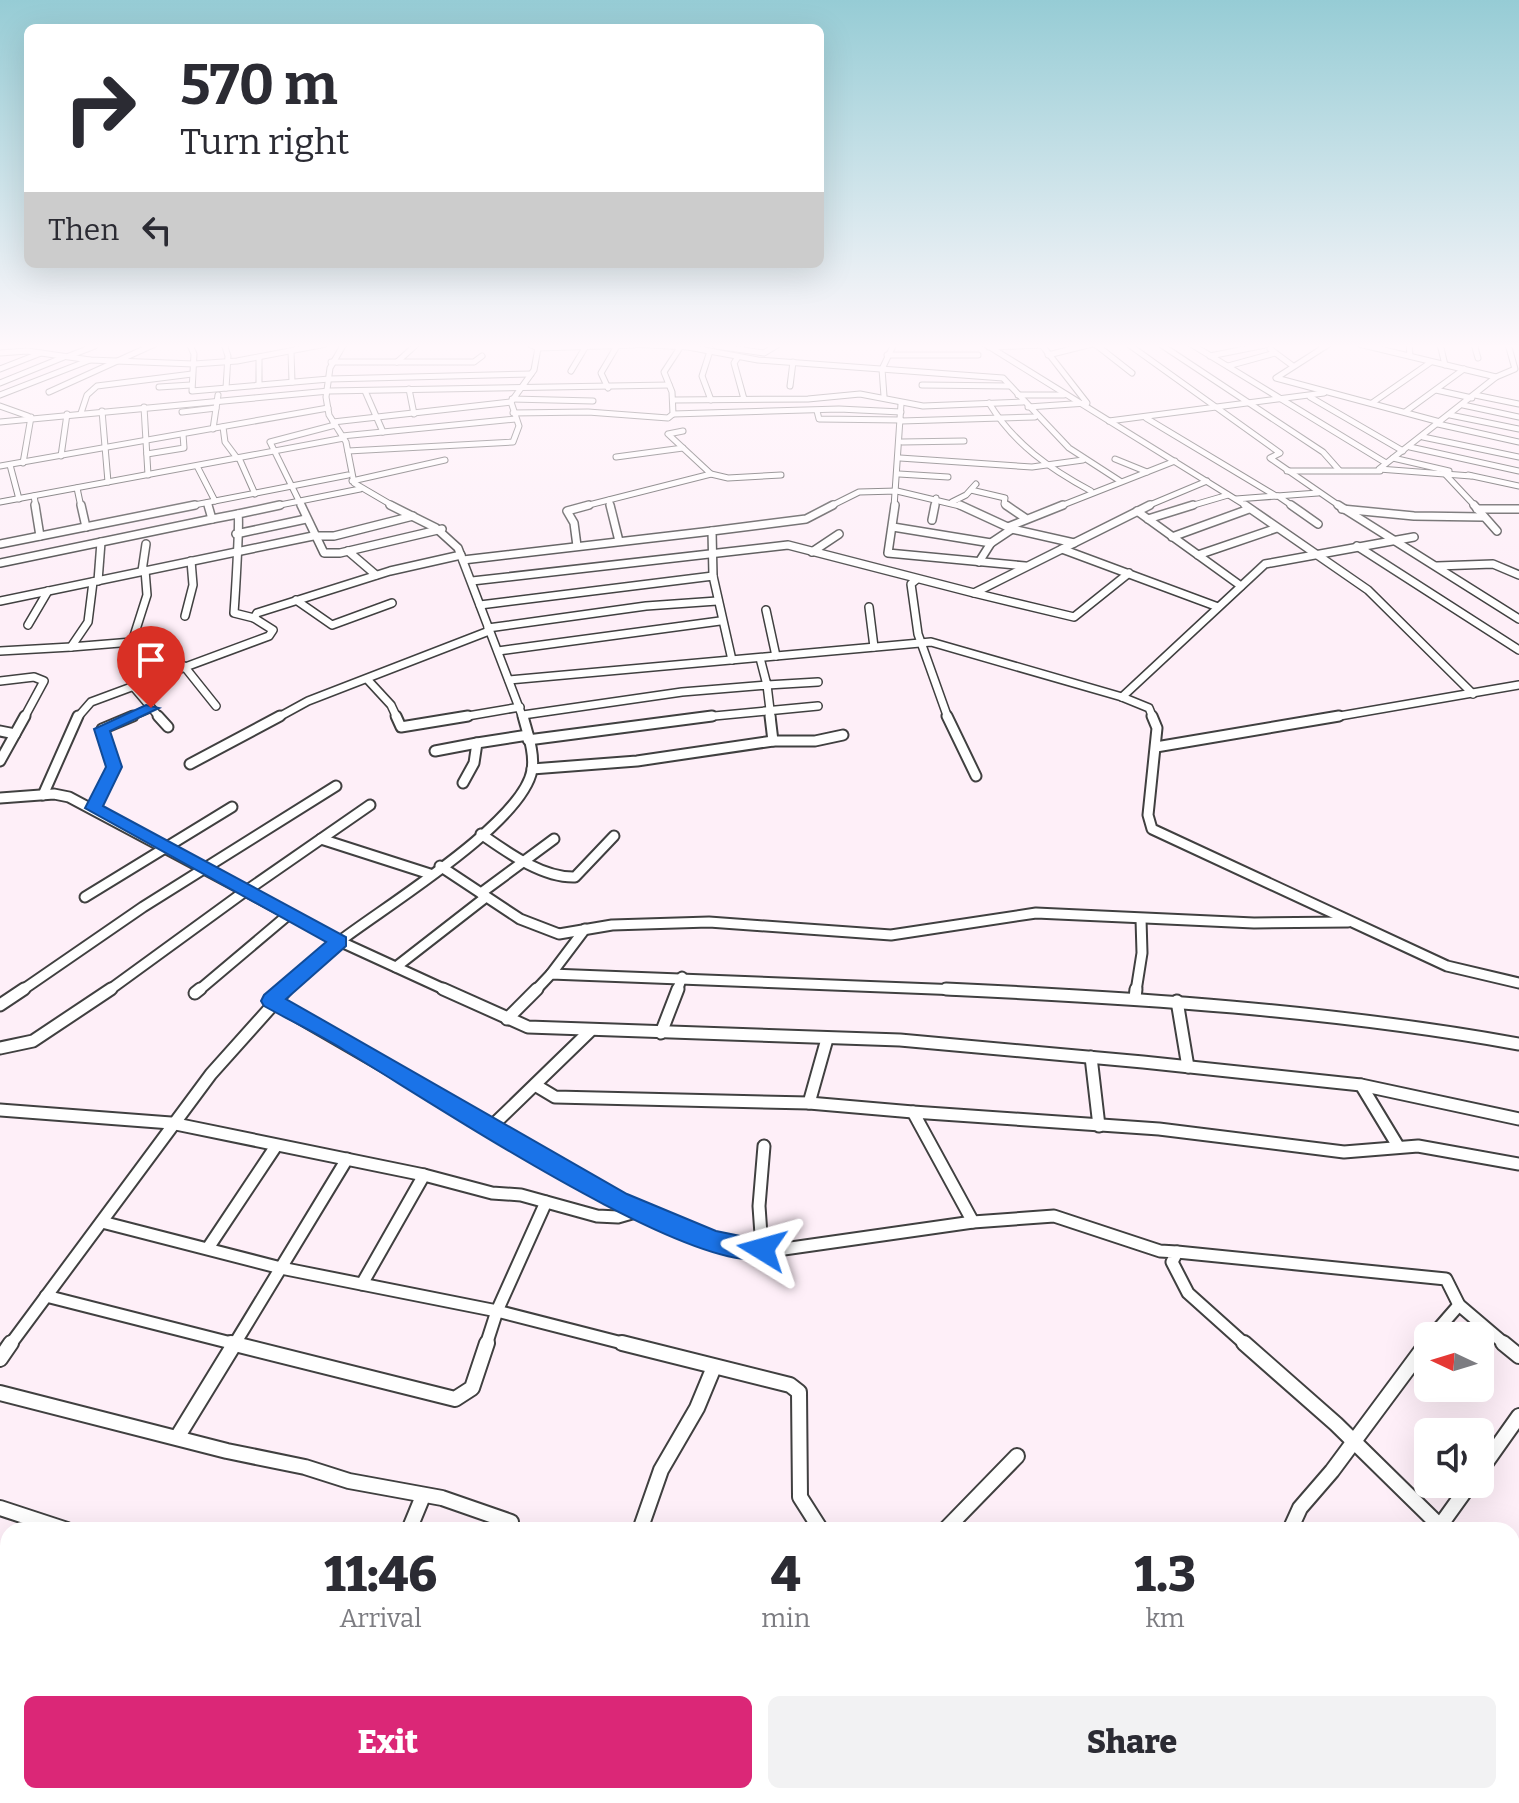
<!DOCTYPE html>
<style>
body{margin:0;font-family:Bitter,serif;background:#f2f2f3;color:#2b2b33;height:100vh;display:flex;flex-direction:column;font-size:30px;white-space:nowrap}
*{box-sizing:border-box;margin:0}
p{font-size:26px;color:#7c7c81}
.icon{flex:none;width:44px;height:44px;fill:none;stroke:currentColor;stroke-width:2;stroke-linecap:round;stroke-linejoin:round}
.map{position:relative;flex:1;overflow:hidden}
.drawer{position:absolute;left:0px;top:1522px;width:1520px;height:282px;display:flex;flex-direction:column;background:#fff;border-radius:24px 24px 0 0;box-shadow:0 8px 32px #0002}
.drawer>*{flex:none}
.banner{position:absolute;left:24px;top:24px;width:800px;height:244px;border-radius:12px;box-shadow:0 8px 32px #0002;background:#fff;color:#2b2b33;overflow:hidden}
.needle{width:52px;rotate:274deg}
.tools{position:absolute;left:1414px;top:1322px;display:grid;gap:16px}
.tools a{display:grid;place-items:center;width:80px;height:80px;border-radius:12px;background:#fff;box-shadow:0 8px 32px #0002;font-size:40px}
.pin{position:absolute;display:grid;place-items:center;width:68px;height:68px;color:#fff;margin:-82px -34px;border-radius:50% 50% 50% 0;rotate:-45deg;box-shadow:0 0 8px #0007}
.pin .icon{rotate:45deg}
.me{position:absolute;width:88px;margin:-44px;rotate:278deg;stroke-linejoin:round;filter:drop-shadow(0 0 6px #0008)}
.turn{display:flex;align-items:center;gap:28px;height:168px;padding:0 24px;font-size:36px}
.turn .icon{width:104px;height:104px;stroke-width:2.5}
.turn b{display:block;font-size:56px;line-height:68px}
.then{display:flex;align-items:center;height:76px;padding:0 24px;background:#0003;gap:16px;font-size:30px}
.eta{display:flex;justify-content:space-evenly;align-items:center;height:136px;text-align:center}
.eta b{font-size:48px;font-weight:800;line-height:56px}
.action{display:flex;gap:16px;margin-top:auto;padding:16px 24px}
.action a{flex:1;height:92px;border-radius:12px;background:#db2777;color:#fff;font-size:32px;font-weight:800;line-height:92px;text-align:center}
.action a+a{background:#f2f2f3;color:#2b2b33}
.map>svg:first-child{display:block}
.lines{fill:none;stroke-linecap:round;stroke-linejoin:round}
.minor-far4-casing{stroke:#404040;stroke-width:7}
.minor-far3-casing{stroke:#404040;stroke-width:10}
.minor-far2-casing{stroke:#404040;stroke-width:13}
.minor-far1-casing{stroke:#404040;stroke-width:15}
.minor-casing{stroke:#404040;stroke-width:18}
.minor-far4{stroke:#fff;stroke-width:5}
.minor-far3{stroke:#fff;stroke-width:7}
.minor-far2{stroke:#fff;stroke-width:9}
.minor-far1{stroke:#fff;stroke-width:11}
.minor{stroke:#fff;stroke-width:14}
.route{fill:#1a73e8;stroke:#114b97;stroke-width:2}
</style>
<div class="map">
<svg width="1519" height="1803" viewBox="0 0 1519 1803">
<rect width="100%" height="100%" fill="#feeff8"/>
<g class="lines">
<g class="minor-far4-casing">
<g id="minor-far4">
<path d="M224,344L228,356L226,388"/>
<path d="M344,344L330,368L326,397L329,415L346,442L354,483L395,507"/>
<path d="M529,344L538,348L634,345"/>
<path d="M631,344L688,347L758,360L1003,378L1069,448L1120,481"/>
<path d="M985,344L1248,507"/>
<path d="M1095,344L1132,373"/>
<path d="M1128,344L1280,453L1270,458L1341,507"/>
<path d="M1160,344L1323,452L1339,470"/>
<path d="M1191,344L1386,463"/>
<path d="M1329,344L1276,378L1440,422"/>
<path d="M1359,344L1496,377"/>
<path d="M1409,344L1410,356"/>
<path d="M1440,344L1445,365"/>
<path d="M1474,344L1478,358"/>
<path d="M190,345L194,354L192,391L329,379L531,374"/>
<path d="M716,346L764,353L779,344"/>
<path d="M989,347L1041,345"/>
<path d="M1270,349L1293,366"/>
<path d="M291,351L292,382"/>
<path d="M710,351L702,376L711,400"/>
<path d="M0,353L27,351L90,360L194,364L237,361L326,344"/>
<path d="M887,355H978"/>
<path d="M1048,355L1092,344"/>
<path d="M69,356L95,346"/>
<path d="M1210,356L1265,345"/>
<path d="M259,357V385"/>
<path d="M738,357L734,363L744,399"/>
<path d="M331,362H474L482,356"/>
<path d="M397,362L417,344"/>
<path d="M1228,366L1275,353"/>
<path d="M0,369L41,353"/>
<path d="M571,371L586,346"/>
<path d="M0,383L64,357"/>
<path d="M922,385L1010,386"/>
<path d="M790,386L793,362"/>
<path d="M159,387L191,385"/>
<path d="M608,388L601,373L617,346"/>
<path d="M409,389L414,414"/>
<path d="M1436,390L1472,398"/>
<path d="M365,391L383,432"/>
<path d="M49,392L155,344"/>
<path d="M0,395L90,360"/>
<path d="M1018,395H1064"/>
<path d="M1475,395L1519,404"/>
<path d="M884,396L882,369L894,344"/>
<path d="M1310,397L1403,451"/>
<path d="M512,399L593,401"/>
<path d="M674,400L808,399L860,394L923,406L1023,402"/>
<path d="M989,403C1014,444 1050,469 1091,491"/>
<path d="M1372,403L1431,362"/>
<path d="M1463,405L1519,417"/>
<path d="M0,406L28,416"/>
<path d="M144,407L148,475"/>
<path d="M1028,407L1087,403L1041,344"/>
<path d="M102,411L108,482"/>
<path d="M817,411L819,419L901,420"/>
<path d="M182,412L216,408"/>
<path d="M1405,412L1464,369"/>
<path d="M81,413L87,395L97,386L192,374"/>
<path d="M513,413L588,412L668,418L673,414L672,392L664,372L679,349L675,345"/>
<path d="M673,414L839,409L901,412"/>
<path d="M1450,415L1519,429"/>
<path d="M1146,418L1276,496"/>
<path d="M901,421L1035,417"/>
<path d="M1109,421L1324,393"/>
<path d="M0,422L329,391L669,385"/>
<path d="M333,422L511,402"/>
<path d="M1438,424L1519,442"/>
<path d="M223,427L225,442L237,458"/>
<path d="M213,429L218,395"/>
<path d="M342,436L516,419"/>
<path d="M1423,437L1519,457"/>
<path d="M902,442L964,441"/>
<path d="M1410,447L1519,471"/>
<path d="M348,451L513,442L519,426L511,402L534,370L538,348"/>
<path d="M147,454L184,448L183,434"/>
<path d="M61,456L67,414"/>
<path d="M616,457L683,448"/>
<path d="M239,458L255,494"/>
<path d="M900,458L1032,467L1083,460"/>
<path d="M1393,458L1449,471"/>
<path d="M1115,459L1147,472"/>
<path d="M23,463L31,417"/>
<path d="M10,465L19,499"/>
<path d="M0,466L328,408"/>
<path d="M197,466L215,501"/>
<path d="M1287,471H1380"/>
<path d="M711,474L728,478L781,475"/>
<path d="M899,474L948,477"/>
<path d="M1446,475L1476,507"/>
<path d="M1468,475L1519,486"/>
<path d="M1471,476L1379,469L1496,377L1515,369L1508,344"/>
<path d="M352,481L445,460"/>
<path d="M77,488L81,507"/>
<path d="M971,490L1005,498L1004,504L1009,507"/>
<path d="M34,496L36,507"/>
<path d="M1278,496L1294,507"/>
<path d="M1236,499L1318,493"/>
<path d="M609,500L611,507"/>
<path d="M0,502L344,438"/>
<path d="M952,502L966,495L976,484"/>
<path d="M207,503L208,507"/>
<path d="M184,507L348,475"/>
<path d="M270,507L360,489"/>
<path d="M302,507L270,442L335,425"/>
<path d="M581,507L711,474L668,434L683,431"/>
<path d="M829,507L859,492L897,491L964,507"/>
<path d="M894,507L901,404"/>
<path d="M934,507L936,498"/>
<path d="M1058,507L1175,461"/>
<path d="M1145,507L1207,481"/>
<path d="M1187,507L1228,495"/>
</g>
</g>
<g class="minor-far3-casing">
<g id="minor-far3">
<path d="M35,505L40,536"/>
<path d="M81,505L86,527"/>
<path d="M208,505L212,519L238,514"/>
<path d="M301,505L324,553H340L442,529"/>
<path d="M390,505L436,528L458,548L523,718"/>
<path d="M610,505L619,541"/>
<path d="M895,505L888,553L1025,566"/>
<path d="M960,505L1012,529L1074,543"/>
<path d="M1006,505L1025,518"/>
<path d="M1245,505L1368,590L1473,694"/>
<path d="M1291,505L1318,524"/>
<path d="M1338,505L1519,619"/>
<path d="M1474,505L1497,531"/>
<path d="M1342,509L1414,516L1484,517"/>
<path d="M1477,509H1519"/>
<path d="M1137,511L1241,586"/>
<path d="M1148,519L1193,505"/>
<path d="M932,520L935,505"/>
<path d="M893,527L991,543"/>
<path d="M1008,527L1063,505"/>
<path d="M236,534L306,519"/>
<path d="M1172,537L1249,509"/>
<path d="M0,544L195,505"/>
<path d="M577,546L574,523L567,511L589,505"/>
<path d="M1357,546L1519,650"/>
<path d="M1062,549L1218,607"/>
<path d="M348,551L376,575"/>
<path d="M812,552L839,534"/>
<path d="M1198,555L1277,528"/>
<path d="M463,560L712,531"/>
<path d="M979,562L991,543L1012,529"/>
<path d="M0,563L212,519"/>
<path d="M1437,566L1493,564L1519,575"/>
<path d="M142,571L146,544"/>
<path d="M713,576L712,531L806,519L833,505"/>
<path d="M917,579L911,584L918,634L948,718"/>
<path d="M98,581L101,542"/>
<path d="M472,581L788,545L974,593L1150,505"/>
<path d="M93,582L88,622L71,647L132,642L147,595L145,570"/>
<path d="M974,593L1074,617L1129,573"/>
<path d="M296,600L332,625L392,603"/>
<path d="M0,601L313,536H334L413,516"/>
<path d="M480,605L713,576L732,660"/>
<path d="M869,607L874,647"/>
<path d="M766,610L776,656"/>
<path d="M185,616L193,585L191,561"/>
<path d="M254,618L234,613C235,599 240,520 238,514L280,505"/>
<path d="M28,625L48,591"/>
<path d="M488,628L646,606L717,601"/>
<path d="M0,651L71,647"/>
<path d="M498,651L720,621"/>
<path d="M760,658L767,685L818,682"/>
<path d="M184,666L216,706"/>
<path d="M367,679L391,705L397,718"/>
<path d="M509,680L931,642L1122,697L1149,708L1153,718"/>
<path d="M0,681L34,677L44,681L24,718"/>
<path d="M132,685L160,718"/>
<path d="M1122,697L1265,564L1414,537"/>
<path d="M523,715L682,692L767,685L771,718"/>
<path d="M77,718L91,702L269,636L273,630L254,618L257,613L390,571L461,555"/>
<path d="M128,718L151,708"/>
<path d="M277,718L308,701L489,631"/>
<path d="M456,718L520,707"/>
<path d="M693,718L818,706"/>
<path d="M1328,718L1519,685"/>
</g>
</g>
<g class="minor-far2-casing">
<g id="minor-far2">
<path d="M158,716L168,727"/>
<path d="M396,716L401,727L468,716"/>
<path d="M770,716L773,741"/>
<path d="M947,716L976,776"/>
<path d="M1152,716L1157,728L1148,815L1152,829L1447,966L1519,983"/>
<path d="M0,731L15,734"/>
<path d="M528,740L712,716"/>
<path d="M1156,747L1339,716"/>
<path d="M435,751L477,743"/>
<path d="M0,761L25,716"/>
<path d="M190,764L280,716"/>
<path d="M532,769L637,761L773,741H815L843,735"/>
<path d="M463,783L474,763L477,743L528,735"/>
<path d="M43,795L78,716"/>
<path d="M0,798L54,794L69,797L339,941L448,991"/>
<path d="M94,808L114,767L102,729L133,716"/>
<path d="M481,834C507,852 542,878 575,877L614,836"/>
<path d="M321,839L430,874"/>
<path d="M440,866L520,919L559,934L612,925L709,922L891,935L1036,913L1254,923L1348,922"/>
<path d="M246,891L370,805"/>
<path d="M481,893L554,839"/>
<path d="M85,897L232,807"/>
<path d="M396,967L486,897"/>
<path d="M551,974L585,929"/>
<path d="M21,991L143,907L336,786"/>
<path d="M108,991L244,892"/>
<path d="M198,991L288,915"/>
<path d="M285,991C303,973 321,956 340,941C384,907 523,823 532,770C535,753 527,732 523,716"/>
<path d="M535,991L551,974L985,991"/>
<path d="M677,991L682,977"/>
<path d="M1136,991L1142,953L1141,919"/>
</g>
</g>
<g class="minor-far1-casing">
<g id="minor-far1">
<path d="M443,989L528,1027L900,1040L1143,1062L1361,1085L1519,1119"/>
<path d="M946,989C1138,998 1330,1010 1519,1044"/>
<path d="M195,993L200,989"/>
<path d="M1135,998L1136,989"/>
<path d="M271,1001L619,1202L714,1242L739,1248L784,1249L973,1222L1054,1216L1160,1251L1177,1252L1172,1262L1188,1293L1246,1345"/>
<path d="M1177,1001L1188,1067"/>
<path d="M0,1005L24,989"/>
<path d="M507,1019L537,989"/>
<path d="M661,1033L678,989"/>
<path d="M0,1048L33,1041L111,989"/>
<path d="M1091,1057L1099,1126"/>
<path d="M535,1085L555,1097L809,1103L913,1112"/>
<path d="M1361,1085L1398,1146"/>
<path d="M809,1103L827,1039"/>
<path d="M0,1110L171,1123L424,1175L492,1193L521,1195L597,1216L618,1217L639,1211"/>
<path d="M489,1129L590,1031"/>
<path d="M102,1222L281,1268L497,1311L630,1345"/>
<path d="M973,1222L913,1112L1159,1129L1344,1152L1418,1146L1519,1164"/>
<path d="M208,1248L276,1146"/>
<path d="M762,1249L759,1206L764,1146"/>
<path d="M1177,1252L1446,1279L1459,1305L1506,1345"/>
<path d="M362,1284L424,1175"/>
<path d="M46,1296L239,1345"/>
<path d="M1432,1336L1459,1305"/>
<path d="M10,1345L211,1074L287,989"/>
<path d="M234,1345L347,1159"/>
<path d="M486,1345L497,1311L546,1202"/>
<path d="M1425,1345L1428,1341"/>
</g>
</g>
<g class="minor-casing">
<g id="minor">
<path d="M231,1343L455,1399L472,1388L487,1343"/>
<path d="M622,1343L790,1385L799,1392L800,1497L821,1530"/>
<path d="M1244,1343L1336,1424L1444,1530"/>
<path d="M1503,1343L1519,1356"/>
<path d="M0,1359L11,1343"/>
<path d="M0,1393L227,1451L305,1467L349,1481L442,1498L511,1522"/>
<path d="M178,1436L235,1343"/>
<path d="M1480,1471L1519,1416"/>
<path d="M0,1508L67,1530"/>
<path d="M409,1530L423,1496"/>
<path d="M640,1530L661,1470L697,1408L714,1367"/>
<path d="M945,1530L1017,1456"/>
<path d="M1290,1530L1300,1508L1332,1471L1427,1343"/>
<path d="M1437,1530L1470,1484"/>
<path d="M1512,1599L1519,1606"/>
<path d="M0,1641L8,1644"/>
<path d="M1512,1702L1519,1692"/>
<path d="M0,1713L8,1701"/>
<path d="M444,1796L461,1803"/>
<path d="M1026,1796L1031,1803"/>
<path d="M573,1803L575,1796"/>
<path d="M669,1803L676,1796"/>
<path d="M1072,1803L1078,1796"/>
<path d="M1272,1803L1277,1796"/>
</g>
</g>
<use href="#minor-far4" class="minor-far4"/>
<use href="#minor-far3" class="minor-far3"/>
<use href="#minor-far2" class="minor-far2"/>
<use href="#minor-far1" class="minor-far1"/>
<use href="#minor" class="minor"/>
</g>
<linearGradient id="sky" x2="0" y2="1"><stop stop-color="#96ccd5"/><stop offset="0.58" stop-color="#fff8fc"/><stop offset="1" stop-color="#fff8fc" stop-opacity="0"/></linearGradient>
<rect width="1519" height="597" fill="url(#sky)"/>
<path class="route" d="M146,705L159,708L110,731L122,767L103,806L346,937V946L286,999L627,1194L716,1231L770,1242L774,1249L770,1257C700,1284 415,1091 344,1050C318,1034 291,1021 264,1006L261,1001L264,995L326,942L85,808L106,767L94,729Z"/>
</svg>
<div class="tools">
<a><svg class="needle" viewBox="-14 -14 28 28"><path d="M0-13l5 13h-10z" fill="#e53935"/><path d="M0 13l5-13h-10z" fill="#7c7c81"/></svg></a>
<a><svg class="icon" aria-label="sound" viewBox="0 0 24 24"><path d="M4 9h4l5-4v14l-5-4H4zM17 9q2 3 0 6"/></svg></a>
</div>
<div class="pin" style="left:151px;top:708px;background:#d93025"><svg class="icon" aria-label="arrive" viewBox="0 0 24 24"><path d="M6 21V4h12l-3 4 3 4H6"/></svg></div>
<svg class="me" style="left:762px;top:1249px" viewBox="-20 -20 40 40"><path d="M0-17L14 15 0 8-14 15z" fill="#1a73e8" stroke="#fff" stroke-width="4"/></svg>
<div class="banner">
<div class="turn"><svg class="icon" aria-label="right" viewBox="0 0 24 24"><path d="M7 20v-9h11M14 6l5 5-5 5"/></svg><div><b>570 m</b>Turn right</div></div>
<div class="then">Then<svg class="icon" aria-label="left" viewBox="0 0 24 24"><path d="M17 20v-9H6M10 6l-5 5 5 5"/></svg></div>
</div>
<section class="drawer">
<div class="eta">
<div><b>11:46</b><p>Arrival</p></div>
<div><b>4</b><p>min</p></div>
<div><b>1.3</b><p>km</p></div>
</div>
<div class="action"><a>Exit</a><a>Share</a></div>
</section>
</div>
